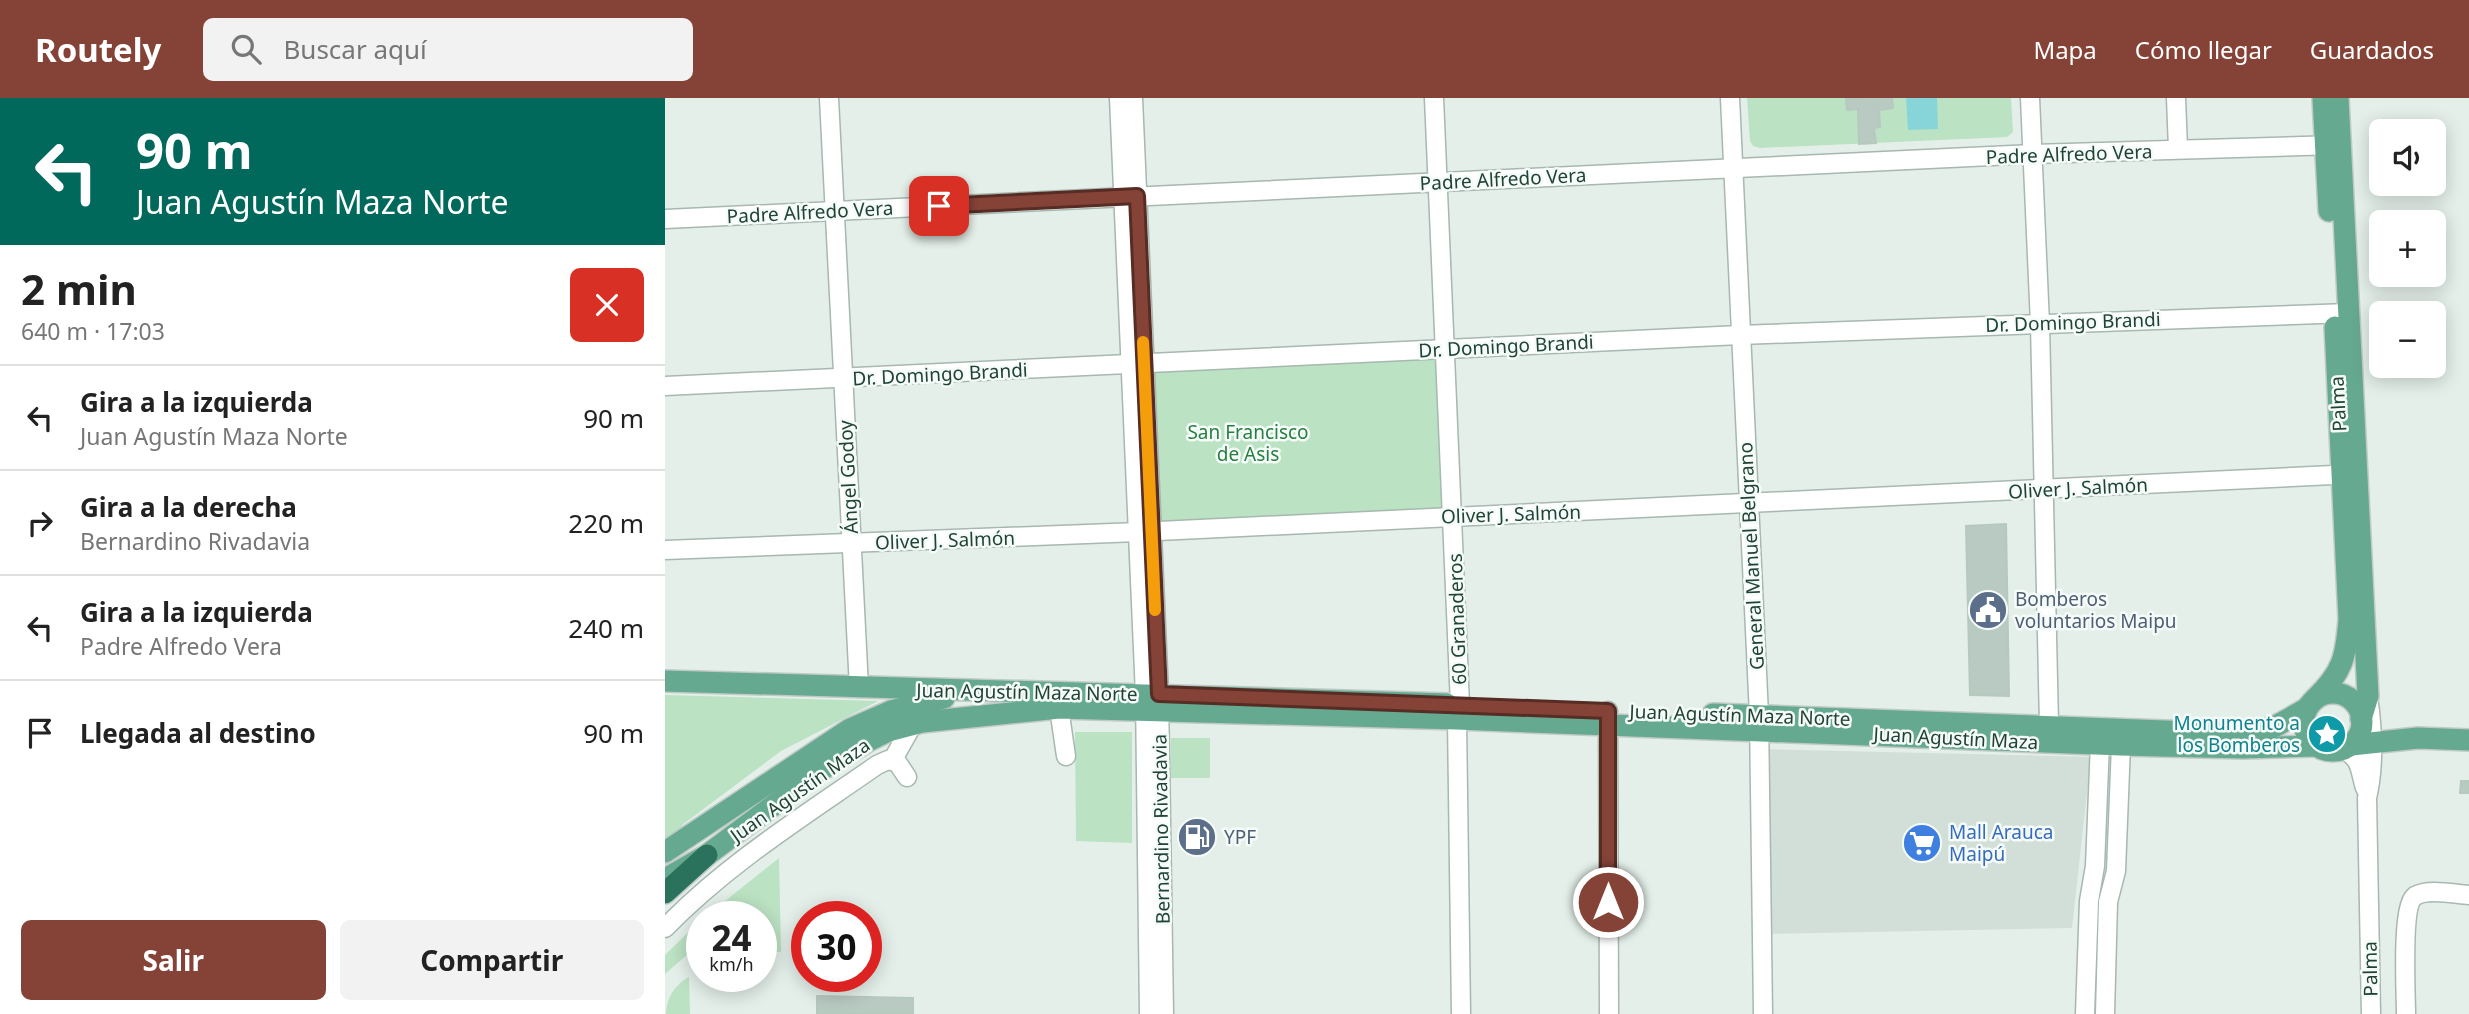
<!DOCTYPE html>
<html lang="es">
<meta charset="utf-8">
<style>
body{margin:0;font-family:"Noto Sans",sans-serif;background:#f2f2f2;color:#222;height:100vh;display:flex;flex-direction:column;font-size:26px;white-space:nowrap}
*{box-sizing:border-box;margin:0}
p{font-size:23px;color:#767676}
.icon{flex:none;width:38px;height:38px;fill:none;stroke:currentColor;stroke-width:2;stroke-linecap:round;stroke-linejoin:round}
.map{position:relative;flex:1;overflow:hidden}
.details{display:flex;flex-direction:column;background:#fff;width:665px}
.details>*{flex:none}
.banner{background:#00695c;color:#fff;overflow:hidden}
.tools{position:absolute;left:1704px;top:21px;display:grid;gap:14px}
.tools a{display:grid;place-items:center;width:77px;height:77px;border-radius:10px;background:#fff;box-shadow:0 4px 18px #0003;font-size:35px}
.speed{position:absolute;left:21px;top:803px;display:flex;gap:14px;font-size:35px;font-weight:700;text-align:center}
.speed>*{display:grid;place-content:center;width:91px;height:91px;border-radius:50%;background:#fff;box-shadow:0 4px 18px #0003;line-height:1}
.speed small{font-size:18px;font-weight:400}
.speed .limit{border:10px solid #d22;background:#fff;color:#111}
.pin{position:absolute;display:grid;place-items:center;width:60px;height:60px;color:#fff;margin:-30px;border-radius:14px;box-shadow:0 4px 10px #0006}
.me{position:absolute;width:77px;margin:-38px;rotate:0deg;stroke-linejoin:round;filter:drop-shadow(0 0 5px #0008)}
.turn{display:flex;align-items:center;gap:24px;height:147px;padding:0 21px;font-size:32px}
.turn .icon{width:91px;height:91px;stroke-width:2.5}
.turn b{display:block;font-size:49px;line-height:60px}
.round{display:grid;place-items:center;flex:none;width:74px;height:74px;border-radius:10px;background:#f2f2f2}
.overview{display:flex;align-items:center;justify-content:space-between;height:119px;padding:0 21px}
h1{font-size:42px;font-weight:700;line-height:52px}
.cta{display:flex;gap:14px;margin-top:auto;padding:14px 21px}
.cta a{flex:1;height:80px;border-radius:10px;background:#854338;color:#fff;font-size:28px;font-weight:700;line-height:80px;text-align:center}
.cta a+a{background:#f2f2f2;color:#222}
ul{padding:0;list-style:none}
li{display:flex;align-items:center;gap:21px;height:105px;padding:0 21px;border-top:2px solid #e0e0e0}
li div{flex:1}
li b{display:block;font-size:26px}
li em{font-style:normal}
header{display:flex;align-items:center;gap:42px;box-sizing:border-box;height:98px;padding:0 35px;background:#854338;color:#fff}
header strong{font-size:33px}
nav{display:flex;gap:38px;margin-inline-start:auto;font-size:24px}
.search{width:490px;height:63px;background:#f2f2f2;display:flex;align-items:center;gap:18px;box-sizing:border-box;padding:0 24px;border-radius:10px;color:#767676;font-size:26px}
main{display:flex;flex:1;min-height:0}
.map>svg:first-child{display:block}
.built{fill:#d2dfd8}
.green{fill:#bbe2c2}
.water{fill:#88d5d9}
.building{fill:#b9cac2;stroke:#b6c9bf;stroke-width:2}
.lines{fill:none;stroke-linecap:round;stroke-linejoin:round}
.minor-casing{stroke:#a6b8b0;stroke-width:21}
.major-casing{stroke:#c1cac7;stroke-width:24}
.highway-casing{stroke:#c1cac7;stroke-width:24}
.minor{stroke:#fff;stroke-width:18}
.major{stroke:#65a990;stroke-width:21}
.highway{stroke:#2a725c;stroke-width:21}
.route-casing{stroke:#562c24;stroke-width:18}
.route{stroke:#854338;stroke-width:12}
.slow{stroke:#f59e0b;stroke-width:12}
.labels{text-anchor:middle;stroke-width:5;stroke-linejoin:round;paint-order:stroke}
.street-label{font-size:19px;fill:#214336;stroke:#f5fbf8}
.park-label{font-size:19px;fill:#277e40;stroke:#f5fbf8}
.service-label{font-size:19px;fill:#4e5e75;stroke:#f5fbf8;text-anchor:start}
.culture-label{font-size:19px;fill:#0d838f;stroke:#f5fbf8;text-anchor:end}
.shop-label{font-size:19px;fill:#366cbe;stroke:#f5fbf8;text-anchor:start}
</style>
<header>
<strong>Routely</strong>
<div class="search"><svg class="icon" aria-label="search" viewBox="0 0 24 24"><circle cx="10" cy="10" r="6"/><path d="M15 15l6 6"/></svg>Buscar aquí</div>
<nav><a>Mapa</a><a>Cómo llegar</a><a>Guardados</a></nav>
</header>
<main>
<section class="details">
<div class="banner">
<div class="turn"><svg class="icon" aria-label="left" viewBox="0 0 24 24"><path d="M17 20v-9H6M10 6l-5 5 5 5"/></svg><div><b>90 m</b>Juan Agustín Maza Norte</div></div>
</div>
<div class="overview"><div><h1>2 min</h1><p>640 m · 17:03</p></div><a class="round" style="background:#d93025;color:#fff"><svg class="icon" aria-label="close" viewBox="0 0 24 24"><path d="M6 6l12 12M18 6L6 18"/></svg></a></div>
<ul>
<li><svg class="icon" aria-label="left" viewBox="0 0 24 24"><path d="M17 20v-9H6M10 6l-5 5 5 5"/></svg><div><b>Gira a la izquierda</b><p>Juan Agustín Maza Norte</p></div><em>90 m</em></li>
<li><svg class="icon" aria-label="right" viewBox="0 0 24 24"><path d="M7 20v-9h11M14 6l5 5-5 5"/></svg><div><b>Gira a la derecha</b><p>Bernardino Rivadavia</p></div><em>220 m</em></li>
<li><svg class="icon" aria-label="left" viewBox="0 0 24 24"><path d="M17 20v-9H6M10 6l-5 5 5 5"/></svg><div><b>Gira a la izquierda</b><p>Padre Alfredo Vera</p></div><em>240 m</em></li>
<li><svg class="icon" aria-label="arrive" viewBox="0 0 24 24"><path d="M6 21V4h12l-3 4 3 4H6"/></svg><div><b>Llegada al destino</b></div><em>90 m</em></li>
</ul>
<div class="cta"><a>Salir</a><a>Compartir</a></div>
</section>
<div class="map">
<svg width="1804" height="916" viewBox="0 0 1804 916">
<rect width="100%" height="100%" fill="#e4efe9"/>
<path class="built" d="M1096,651L1426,659L1407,830L1099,836Z"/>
<g class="green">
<path d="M1082,0H1346L1348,34L1342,39L1095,50L1088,48L1085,43Z"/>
<path d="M781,251L788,418L487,434L479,266Z"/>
<path d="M0,597L213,603L116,653L17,727L5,767L0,772Z"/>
<path d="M410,634H467V745L411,743Z"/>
<rect x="506" y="640" width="39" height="40"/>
<path d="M114,760L116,854H96V819H40Z"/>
<path d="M37,821V856H23L0,876V857Z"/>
<path d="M24,879L25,916H1C1,901 10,886 24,879Z"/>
</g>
<path class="water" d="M1241,0H1272L1273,31L1243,32Z"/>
<g class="building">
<path d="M1227,0L1228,10L1214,12L1215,29L1209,30L1211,45L1194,46L1193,11L1182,12L1181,1Z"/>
<path d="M1341,426L1344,598L1305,597L1301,428Z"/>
<path d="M1796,683H1804V695H1795Z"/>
<path d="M152,898L248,900V916H152Z"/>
</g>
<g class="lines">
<g class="minor-casing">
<g id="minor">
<path d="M164,0L194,590"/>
<path d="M454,0L480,597L484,916"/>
<path d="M468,0L494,596L499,916"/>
<path d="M769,0L795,607L792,621L796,916"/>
<path d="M1065,0L1094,617L1098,916"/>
<path d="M1365,0L1375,226L1384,627"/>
<path d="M1511,0L1513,51"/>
<path d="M0,121L1368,56L1672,47"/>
<path d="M0,288L1075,237L1683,215"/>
<path d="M0,452L473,434L1689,376"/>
<path d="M1703,598C1708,632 1710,666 1702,700L1706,916"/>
<path d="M394,610L401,658"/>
<path d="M943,613L944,916"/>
<path d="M1679,651C1697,663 1694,670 1700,690"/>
<path d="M227,663L248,626"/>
<path d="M0,830C62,766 139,718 212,667L223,662L232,664L242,679"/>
<path d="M1420,916L1424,803L1430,768L1435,645"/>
<path d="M1440,916L1443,804L1451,773L1456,647"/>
<path d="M1741,916C1741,896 1736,808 1750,798C1763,790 1789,796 1804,797"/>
</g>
</g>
<g class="major-casing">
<g id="major">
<path d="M1658,0L1664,113"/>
<path d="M1673,0L1703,598L1696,621"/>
<path d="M0,583L782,606"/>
<circle cx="1668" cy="624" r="29"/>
<path d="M1650,601C1678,574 1681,559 1684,521L1670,229"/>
<path d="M1048,616L1580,636L1611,628L1641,611"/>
<path d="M1686,647L1753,640L1804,642"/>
<path d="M0,754L185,631L226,613L279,600"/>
<path d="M0,781L42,757L153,674L203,643L223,633L257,624L394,610L792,621L1456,647L1578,650L1651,648"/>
</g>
</g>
<g class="highway-casing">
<path id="highway" d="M0,795L42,757"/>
</g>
<use href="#minor" class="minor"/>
<use href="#major" class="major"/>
<use href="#highway" class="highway"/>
</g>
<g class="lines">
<g class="route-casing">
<path id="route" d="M274,108L472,98L494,596L943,613V804"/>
</g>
<use href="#route" class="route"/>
<path class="slow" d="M478,244L490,512"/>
</g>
<defs>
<g id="civic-disc" transform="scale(2.0125)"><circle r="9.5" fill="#5c6f8a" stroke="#f5fbf8"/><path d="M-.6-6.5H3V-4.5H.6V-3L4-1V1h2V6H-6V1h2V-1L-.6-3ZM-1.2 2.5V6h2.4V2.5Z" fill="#fff"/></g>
<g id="sight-disc" transform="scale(2.0125)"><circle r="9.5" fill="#0f9aa8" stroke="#f5fbf8"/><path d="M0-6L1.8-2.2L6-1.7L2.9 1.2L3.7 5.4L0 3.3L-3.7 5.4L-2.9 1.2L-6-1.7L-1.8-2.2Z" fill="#fff"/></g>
<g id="fuel-disc" transform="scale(2.0125)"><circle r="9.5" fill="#5c6f8a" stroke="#f5fbf8"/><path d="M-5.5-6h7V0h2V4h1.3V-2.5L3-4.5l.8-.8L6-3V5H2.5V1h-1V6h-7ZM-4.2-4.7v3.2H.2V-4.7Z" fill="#fff"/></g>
<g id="supermarket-disc" transform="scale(2.0125)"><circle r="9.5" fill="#3f7fe0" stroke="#f5fbf8"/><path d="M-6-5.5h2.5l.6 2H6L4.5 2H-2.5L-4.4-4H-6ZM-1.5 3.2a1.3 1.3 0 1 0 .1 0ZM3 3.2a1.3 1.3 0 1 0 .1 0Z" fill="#fff"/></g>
</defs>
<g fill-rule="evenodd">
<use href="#civic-disc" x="1323" y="512"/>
<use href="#sight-disc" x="1662" y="636"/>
<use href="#fuel-disc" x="532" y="739"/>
<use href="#supermarket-disc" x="1257" y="745"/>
</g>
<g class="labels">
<g class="street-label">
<text transform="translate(1404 56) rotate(-2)" y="7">Padre Alfredo Vera</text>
<text transform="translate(838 81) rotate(-3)" y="7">Padre Alfredo Vera</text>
<text transform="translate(145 114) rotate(-3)" y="7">Padre Alfredo Vera</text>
<text transform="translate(1408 224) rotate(-2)" y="7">Dr. Domingo Brandi</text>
<text transform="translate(841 248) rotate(-3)" y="7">Dr. Domingo Brandi</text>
<text transform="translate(275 276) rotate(-3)" y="7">Dr. Domingo Brandi</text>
<text transform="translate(1673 306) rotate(-93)" y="7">Palma</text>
<text transform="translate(183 379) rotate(-93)" y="7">Ángel Godoy</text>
<text transform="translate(1413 390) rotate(-3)" y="7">Oliver J. Salmón</text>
<text transform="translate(846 416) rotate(-2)" y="7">Oliver J. Salmón</text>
<text transform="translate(280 442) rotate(-2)" y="7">Oliver J. Salmón</text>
<text transform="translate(1086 458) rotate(-93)" y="7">General Manuel Belgrano</text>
<text transform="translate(792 521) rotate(-92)" y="7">60 Granaderos</text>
<text transform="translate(362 594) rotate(1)" y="7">Juan Agustín Maza Norte</text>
<text transform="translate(1075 617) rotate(2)" y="7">Juan Agustín Maza Norte</text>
<text transform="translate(1291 640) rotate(3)" y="7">Juan Agustín Maza</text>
<text transform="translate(135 692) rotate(-35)" y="7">Juan Agustín Maza</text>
<text transform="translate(496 731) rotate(-91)" y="7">Bernardino Rivadavia</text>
<text transform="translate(1705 871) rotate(-91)" y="7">Palma</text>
</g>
<g class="park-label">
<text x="583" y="341">San Francisco<tspan x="583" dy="22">de Asis</tspan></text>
</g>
<g class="service-label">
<text x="1350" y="508">Bomberos<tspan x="1350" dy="22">voluntarios Maipu</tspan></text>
<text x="559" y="746">YPF</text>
</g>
<g class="culture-label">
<text x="1635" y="632">Monumento a<tspan x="1635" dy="22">los Bomberos</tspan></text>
</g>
<g class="shop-label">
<text x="1284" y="741">Mall Arauca<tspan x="1284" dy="22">Maipú</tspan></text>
</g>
</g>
</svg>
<div class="tools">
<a><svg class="icon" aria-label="sound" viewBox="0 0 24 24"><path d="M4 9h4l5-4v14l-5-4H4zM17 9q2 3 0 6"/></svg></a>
<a>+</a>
<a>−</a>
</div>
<div class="speed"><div>24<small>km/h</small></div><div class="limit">30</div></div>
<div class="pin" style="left:274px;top:108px;background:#d93025"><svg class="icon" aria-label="arrive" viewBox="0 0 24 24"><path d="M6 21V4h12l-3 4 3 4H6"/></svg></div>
<svg class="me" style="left:943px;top:804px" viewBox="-20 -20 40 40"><circle r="17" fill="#854338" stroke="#fff" stroke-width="3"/><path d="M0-11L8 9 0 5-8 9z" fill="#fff"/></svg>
</div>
</main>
